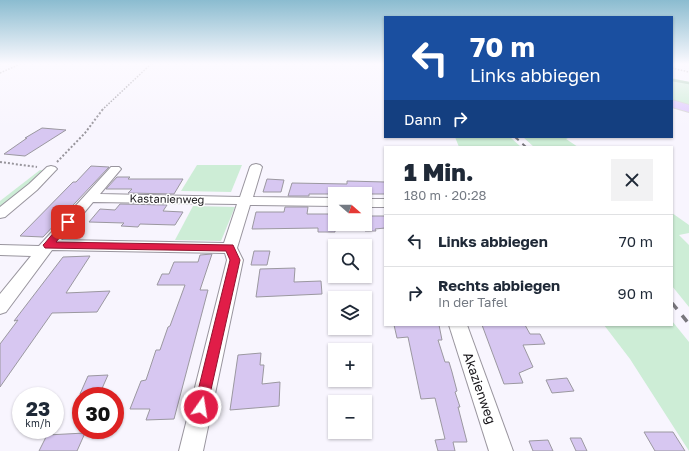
<!DOCTYPE html>
<html lang="de">
<meta charset="utf-8">
<style>
body{margin:0;font-family:"Golos Text",sans-serif;background:#f2f2f3;color:#1f2937;height:100vh;display:flex;flex-direction:column;font-size:15px;white-space:nowrap}
*{box-sizing:border-box;margin:0}
p{font-size:13px;color:#747a83}
.icon{flex:none;width:22px;height:22px;fill:none;stroke:currentColor;stroke-width:2;stroke-linecap:round;stroke-linejoin:round}
.map{position:relative;flex:1;overflow:hidden}
.details{position:absolute;left:384px;top:146px;width:289px;height:180px;display:flex;flex-direction:column;background:#fff;border-radius:0px;box-shadow:0 1px 3px #0004}
.details>*{flex:none}
.hud{position:absolute;left:384px;top:16px;width:289px;height:122px;border-radius:0px;box-shadow:0 1px 3px #0004;background:#1a4fa0;color:#fff;overflow:hidden}
.needle{width:26px;rotate:110deg}
.tools{position:absolute;left:328px;top:187px;display:grid;gap:8px}
.tools a{display:grid;place-items:center;width:44px;height:44px;border-radius:0px;background:#fff;box-shadow:0 1px 3px #0004;font-size:20px}
.speed{position:absolute;left:12px;top:387px;display:flex;gap:8px;font-size:20px;font-weight:700;text-align:center}
.speed>*{display:grid;place-content:center;width:52px;height:52px;border-radius:50%;background:#fff;box-shadow:0 1px 3px #0004;line-height:1}
.speed small{font-size:10px;font-weight:400}
.speed .limit{border:6px solid #d22;background:#fff;color:#111}
.pin{position:absolute;display:grid;place-items:center;width:34px;height:34px;color:#fff;margin:-17px;border-radius:8px;box-shadow:0 2px 6px #0006}
.me{position:absolute;width:44px;margin:-22px;rotate:13deg;stroke-linejoin:round;filter:drop-shadow(0 0 3px #0008)}
.turn{display:flex;align-items:center;gap:14px;height:84px;padding:0 20px;font-size:18px}
.turn .icon{width:52px;height:52px;stroke-width:2.5}
.turn b{display:block;font-size:28px;line-height:34px}
.then{display:flex;align-items:center;height:38px;padding:0 20px;background:#0003;gap:8px;font-size:15px}
.round{display:grid;place-items:center;flex:none;width:42px;height:42px;border-radius:0px;background:#f2f2f3}
.head{display:flex;align-items:center;justify-content:space-between;height:68px;padding:0 20px}
h1{font-size:24px;font-weight:800;line-height:30px}
ul{padding:0;list-style:none}
li{display:flex;align-items:center;gap:12px;height:52px;padding:0 20px;border-top:1px solid #e0e1e3}
li div{flex:1}
li b{display:block;font-size:15px}
li em{font-style:normal}
.map>svg:first-child{display:block}
.green{fill:#cdedd6}
.lines{fill:none;stroke-linecap:round;stroke-linejoin:round}
.stream{stroke:#a0c9ac;stroke-width:2.5}
.building{fill:#d7c7f1;stroke:#9b98a0}
.minor-casing{stroke:#99959e;stroke-width:2}
.major-casing{stroke:#d6d5d6;stroke-width:2}
.path-far1{stroke:#98959c;stroke-width:1.5;stroke-dasharray:1.5 1.5;stroke-linecap:butt}
.path{stroke:#98959c;stroke-width:2;stroke-dasharray:2 2;stroke-linecap:butt}
.minor{fill:#fff;fill-rule:evenodd}
.major{fill:#dfcafd;fill-rule:evenodd}
.rail-far1{stroke:#79777d;stroke-width:2;stroke-dasharray:5 5;stroke-linecap:butt}
.rail{stroke:#79777d;stroke-width:3.5;stroke-dasharray:8 8;stroke-linecap:butt}
.route{fill:#e11d48;stroke:#92132f}
.labels{text-anchor:middle;stroke-width:3;stroke-linejoin:round;paint-order:stroke}
.street-label{font-size:11px;fill:#19171b;stroke:#fff}
.near-street-label{font-size:13px;fill:#19171b;stroke:#fff}
</style>
<div class="map">
<svg width="689" height="451" viewBox="0 0 689 451">
<rect width="100%" height="100%" fill="#f8f5fe"/>
<g class="green">
<path d="M672,78L689,82V107L672,102Z"/>
<path d="M455,137H510L521,147H459Z"/>
<path d="M523,137H570L566,139L578,147H534Z"/>
<path d="M197,165H242L231,192L181,191Z"/>
<path d="M40,170L47,171L0,211V201Z"/>
<path d="M193,206L235,207L221,241L175,240Z"/>
<path d="M672,213L689,225V233L679,235L689,245V307L672,286Z"/>
<path d="M672,321L689,342V451L630,359L604,325H672Z"/>
</g>
<g class="lines">
<path class="stream" d="M672,80L689,83"/>
</g>
<g class="building">
<path d="M42,128L66,130L25,156L4,154L27,138H25Z"/>
<path d="M91,166L109,167L43,237L20,236L73,182H76Z"/>
<path d="M117,177H130L128,179H183L174,194L128,193L132,189H106Z"/>
<path d="M267,179L284,180L281,192H263Z"/>
<path d="M347,181L385,182V194H309V196H288L292,183L347,184Z"/>
<path d="M120,204L167,205L163,211L183,212L175,225L140,224L138,227L121,226L124,223L89,222L100,209L115,210Z"/>
<path d="M285,207H308L307,214H335V232H318V228L252,229L256,212H284Z"/>
<path d="M365,216H385V228L375,229L376,231H365Z"/>
<path d="M254,251H270L267,265H251Z"/>
<path d="M212,254L200,290H208L174,419L146,420L150,409H130L141,381L146,380L156,350H160L168,327L170,326L185,285H157L162,274H169L174,262H198L200,255Z"/>
<path d="M90,256L66,293L110,291L97,312L52,313L0,387V344L18,320L14,321L63,257Z"/>
<path d="M295,268L294,282L321,281L322,294L256,297L260,269Z"/>
<path d="M394,325H439L442,340H438L445,362H449L452,372L457,391L455,392L460,407H458L467,442H453L455,451H438L435,440L445,439L435,398L421,399L408,337L397,338Z"/>
<path d="M482,325H525L530,334H540L545,344L523,345L533,367L519,373L523,383L504,384Z"/>
<path d="M261,353L260,365H264L262,384L280,382L279,406L230,410L238,355Z"/>
<path d="M108,375L100,393L80,394L88,376Z"/>
<path d="M567,378L574,391L552,393L546,380Z"/>
<path d="M644,432H673L685,451H655Z"/>
<path d="M85,433L77,451H39L47,435Z"/>
<path d="M570,438H581L587,451H576Z"/>
<path d="M548,440L553,451H533L529,441Z"/>
</g>
<g class="lines">
<g class="minor-casing">
<g id="minor">
<path d="M256,164L260,165L262,167L253,197L335,198V206L250,205L237,248L243,260L203,451H179L227,260L225,253L52,250L6,312L0,314V294L31,256L0,255V245L39,246L111,167H119L121,169L100,194L240,197L250,167L252,165ZM93,202L237,204L224,243L61,240Z"/>
<path d="M51,166L55,167L57,169L55,171L37,190L5,217L0,218V207L29,184L47,167Z"/>
<rect x="365" y="199" width="20" height="8"/>
<path d="M449,325H467L513,451H489Z"/>
</g>
</g>
<g class="major-casing">
<path id="major" d="M672,100L689,105V112L672,107Z"/>
</g>
<g class="path-far1">
<path d="M672,68L689,72"/>
<path d="M0,73L20,64"/>
<path d="M102,110L151,64"/>
</g>
<g class="path">
<path d="M0,162L37,167"/>
<path d="M57,162L85,133L103,109"/>
</g>
<use href="#minor" class="minor"/>
<use href="#major" class="major"/>
<path class="rail-far1" d="M515,137L526,147"/>
<path class="rail" d="M672,303L689,324"/>
</g>
<linearGradient id="sky" x2="0" y2="1"><stop stop-color="#8bbcd0"/><stop offset="0.5" stop-color="#fcfaff"/><stop offset="1" stop-color="#fcfaff" stop-opacity="0"/></linearGradient>
<rect width="689" height="128" fill="url(#sky)"/>
<path class="route" d="M65,219H71L73,222L56,242L233,245L240,260L206,412L201,414L196,412L194,407L230,260L226,251L45,248L43,245L45,243Z"/>
<g class="labels">
<g class="street-label">
<text transform="translate(167 199) rotate(1)" y="4">Kastanienweg</text>
</g>
<g class="near-street-label">
<text transform="translate(480 388) rotate(71)" y="5">Akazienweg</text>
</g>
</g>
</svg>
<div class="tools">
<a><svg class="needle" viewBox="-14 -14 28 28"><path d="M0-13l5 13h-10z" fill="#e53935"/><path d="M0 13l5-13h-10z" fill="#747a83"/></svg></a>
<a><svg class="icon" aria-label="search" viewBox="0 0 24 24"><circle cx="10" cy="10" r="6"/><path d="M15 15l6 6"/></svg></a>
<a><svg class="icon" aria-label="layers" viewBox="0 0 24 24"><path d="M12 4l9 5-9 5-9-5zM3 14l9 5 9-5"/></svg></a>
<a>+</a>
<a>−</a>
</div>
<div class="speed"><div>23<small>km/h</small></div><div class="limit">30</div></div>
<div class="pin" style="left:68px;top:222px;background:#d93025"><svg class="icon" aria-label="arrive" viewBox="0 0 24 24"><path d="M6 21V4h12l-3 4 3 4H6"/></svg></div>
<svg class="me" style="left:201px;top:407px" viewBox="-20 -20 40 40"><circle r="17" fill="#e11d48" stroke="#fff" stroke-width="3"/><path d="M0-11L8 9 0 5-8 9z" fill="#fff"/></svg>
<div class="hud">
<div class="turn"><svg class="icon" aria-label="left" viewBox="0 0 24 24"><path d="M17 20v-9H6M10 6l-5 5 5 5"/></svg><div><b>70 m</b>Links abbiegen</div></div>
<div class="then">Dann<svg class="icon" aria-label="right" viewBox="0 0 24 24"><path d="M7 20v-9h11M14 6l5 5-5 5"/></svg></div>
</div>
<section class="details">
<div class="head"><div><h1>1 Min.</h1><p>180 m · 20:28</p></div><a class="round"><svg class="icon" aria-label="close" viewBox="0 0 24 24"><path d="M6 6l12 12M18 6L6 18"/></svg></a></div>
<ul>
<li><svg class="icon" aria-label="left" viewBox="0 0 24 24"><path d="M17 20v-9H6M10 6l-5 5 5 5"/></svg><div><b>Links abbiegen</b></div><em>70 m</em></li>
<li><svg class="icon" aria-label="right" viewBox="0 0 24 24"><path d="M7 20v-9h11M14 6l5 5-5 5"/></svg><div><b>Rechts abbiegen</b><p>In der Tafel</p></div><em>90 m</em></li>
</ul>
</section>
</div>
